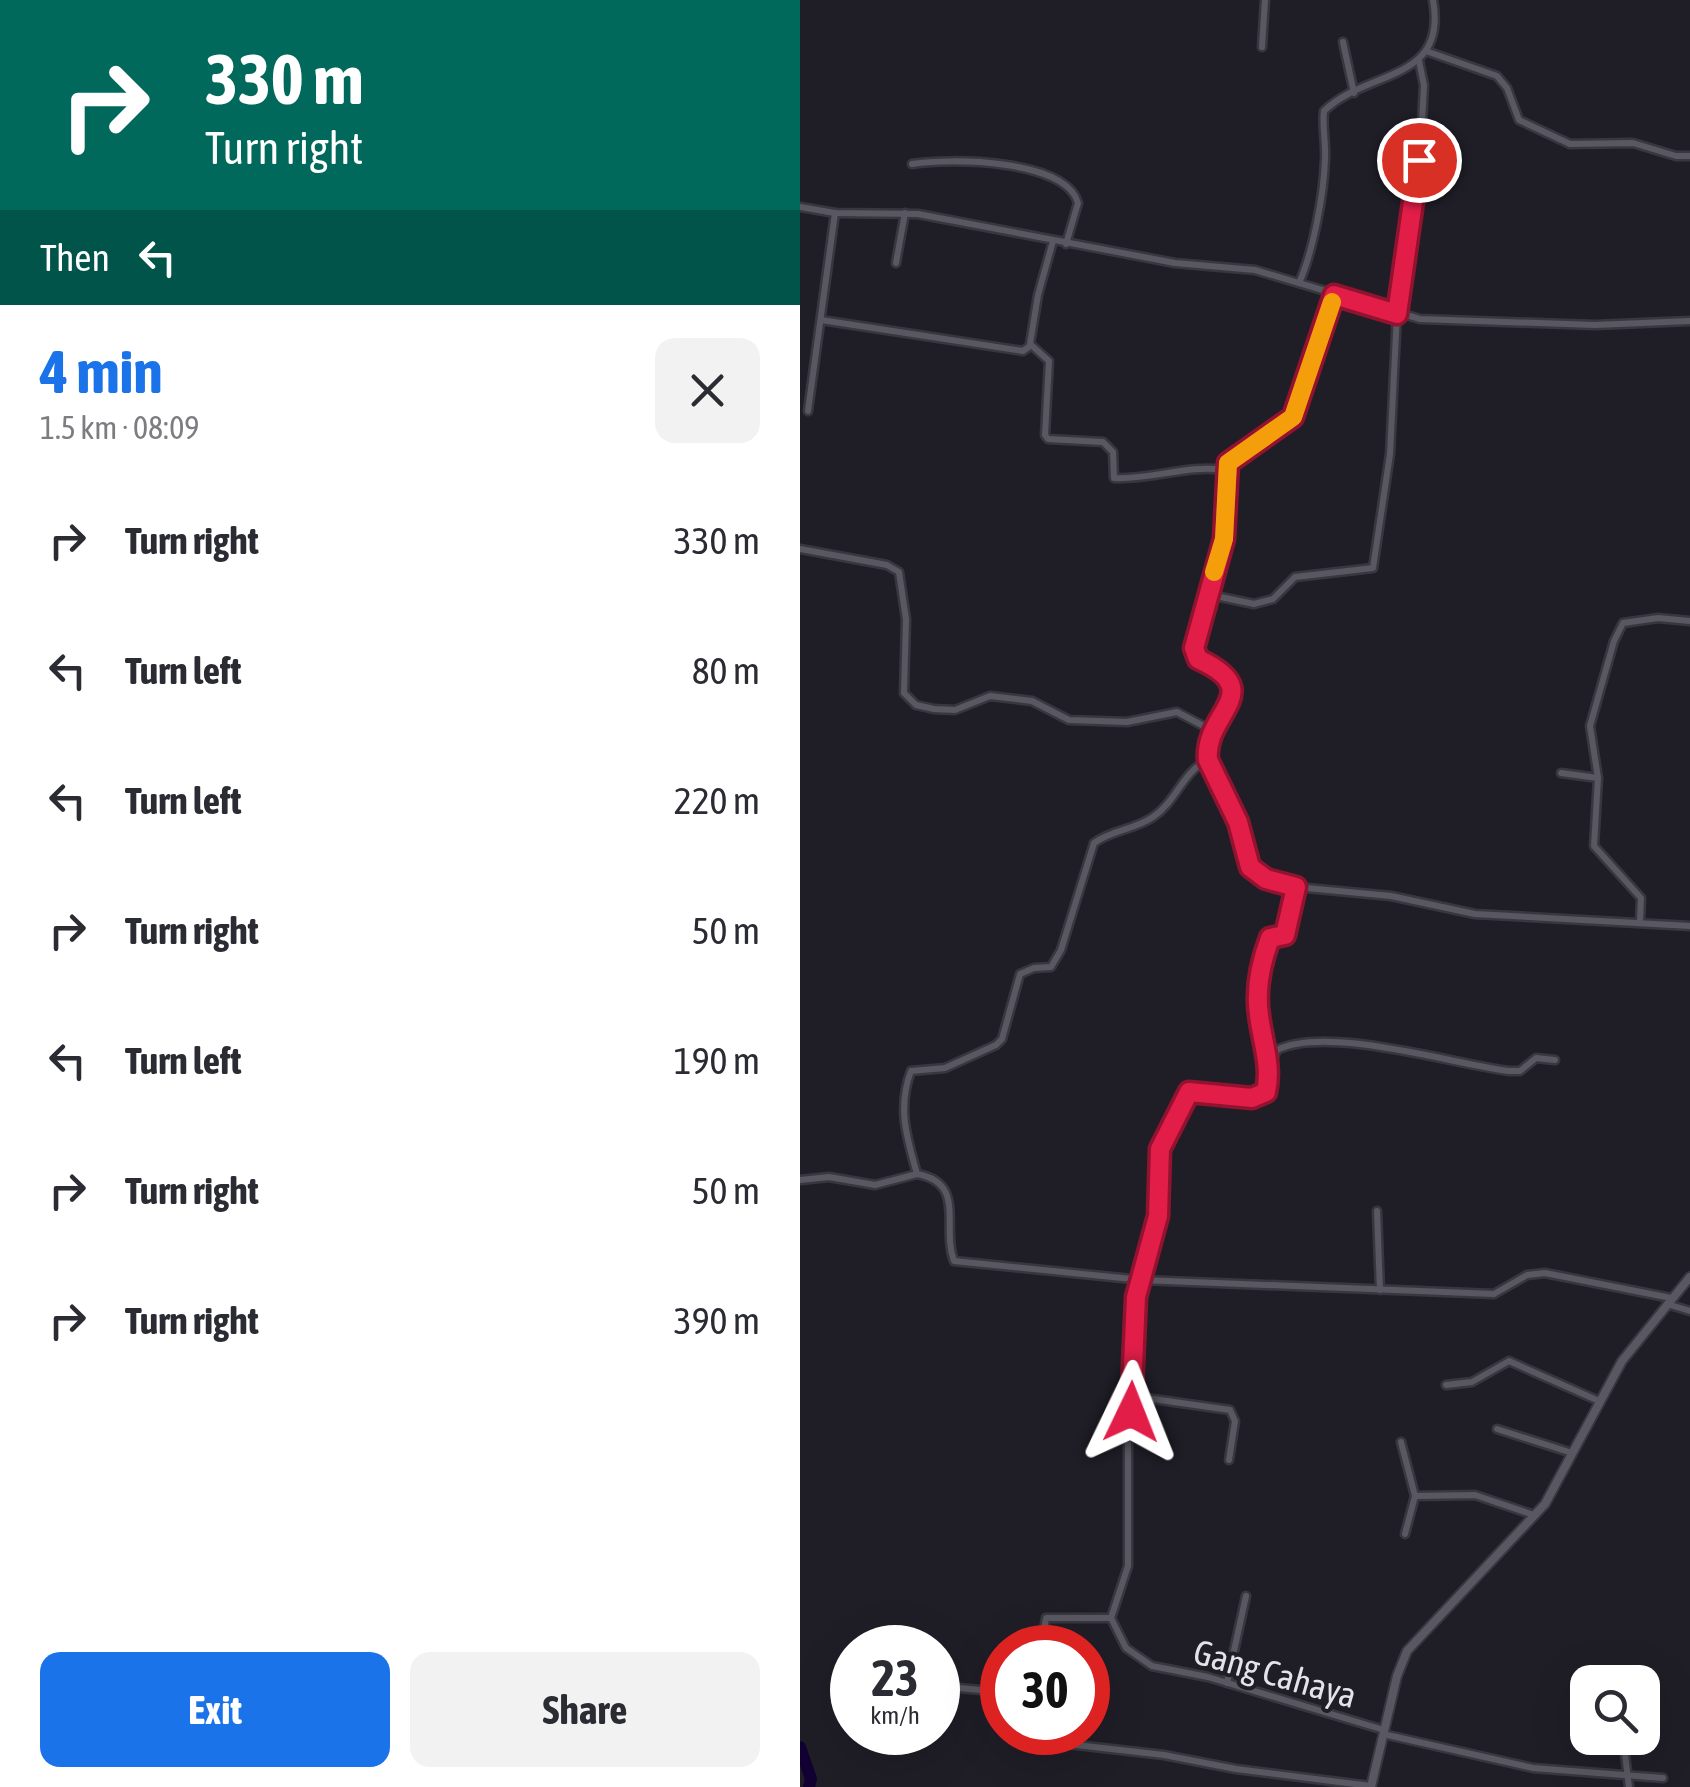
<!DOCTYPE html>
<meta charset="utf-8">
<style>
body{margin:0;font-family:"Asap Condensed",sans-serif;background:#f2f2f3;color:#2b2b33;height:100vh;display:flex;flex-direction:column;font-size:38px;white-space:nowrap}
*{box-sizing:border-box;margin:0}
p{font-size:32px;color:#7c7c81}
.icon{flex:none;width:55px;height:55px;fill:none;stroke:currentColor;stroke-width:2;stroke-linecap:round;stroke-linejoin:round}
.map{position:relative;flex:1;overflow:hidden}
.panel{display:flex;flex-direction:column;background:#fff;width:800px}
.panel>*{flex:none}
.banner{background:#00695c;color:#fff;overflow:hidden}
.buttons{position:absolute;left:770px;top:1665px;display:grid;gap:20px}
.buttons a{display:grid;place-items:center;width:90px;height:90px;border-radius:20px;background:#fff;box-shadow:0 10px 40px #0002;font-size:50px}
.speed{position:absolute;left:30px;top:1625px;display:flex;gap:20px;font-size:50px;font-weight:700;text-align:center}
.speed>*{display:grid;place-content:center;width:130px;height:130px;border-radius:50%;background:#fff;box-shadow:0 10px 40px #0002;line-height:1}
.speed small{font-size:25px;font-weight:400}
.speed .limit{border:15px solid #d22;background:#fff;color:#111}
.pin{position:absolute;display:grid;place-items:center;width:85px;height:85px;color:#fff;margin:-42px;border:5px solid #fff;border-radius:50%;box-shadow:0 2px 10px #0007}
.me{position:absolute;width:110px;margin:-55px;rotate:2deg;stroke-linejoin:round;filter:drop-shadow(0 0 8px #0008)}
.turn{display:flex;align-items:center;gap:35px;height:210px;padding:0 40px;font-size:45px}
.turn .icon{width:130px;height:130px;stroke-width:2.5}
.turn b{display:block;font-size:70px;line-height:85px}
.then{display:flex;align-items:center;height:95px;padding:0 40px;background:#0003;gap:20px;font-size:38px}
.round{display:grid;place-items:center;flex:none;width:105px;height:105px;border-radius:20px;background:#f2f2f3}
.summary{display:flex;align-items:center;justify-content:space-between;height:170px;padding:0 40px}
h1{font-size:60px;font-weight:700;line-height:75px;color:#1a73e8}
.cta{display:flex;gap:20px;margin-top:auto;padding:20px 40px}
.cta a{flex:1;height:115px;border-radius:20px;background:#1a73e8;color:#fff;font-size:40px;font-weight:700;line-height:115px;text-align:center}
.cta a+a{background:#f2f2f3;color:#2b2b33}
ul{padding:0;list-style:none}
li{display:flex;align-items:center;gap:30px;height:130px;padding:0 40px}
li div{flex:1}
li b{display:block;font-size:38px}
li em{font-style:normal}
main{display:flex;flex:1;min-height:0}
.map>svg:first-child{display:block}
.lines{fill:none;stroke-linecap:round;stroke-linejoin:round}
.river{stroke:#130033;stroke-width:12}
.minor-casing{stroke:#39373e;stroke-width:11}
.tertiary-casing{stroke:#39373e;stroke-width:12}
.minor{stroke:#595761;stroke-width:6}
.tertiary{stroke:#595761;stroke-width:8}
.route-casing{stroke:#92132f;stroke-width:25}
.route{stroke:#e11d48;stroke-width:18}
.slow{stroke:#f59e0b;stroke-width:18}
.labels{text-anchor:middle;stroke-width:8;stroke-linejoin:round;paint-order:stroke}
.street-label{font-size:35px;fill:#e4e3e9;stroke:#1f1d26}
</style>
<main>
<section class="panel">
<div class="banner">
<div class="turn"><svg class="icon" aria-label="right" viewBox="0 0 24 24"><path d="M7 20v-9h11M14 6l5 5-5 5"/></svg><div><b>330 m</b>Turn right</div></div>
<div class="then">Then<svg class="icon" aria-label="left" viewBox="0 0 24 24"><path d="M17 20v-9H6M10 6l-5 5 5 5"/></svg></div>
</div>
<div class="summary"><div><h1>4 min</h1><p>1.5 km · 08:09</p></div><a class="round"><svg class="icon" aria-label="close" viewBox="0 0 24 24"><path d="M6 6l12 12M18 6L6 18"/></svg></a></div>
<ul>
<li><svg class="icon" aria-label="right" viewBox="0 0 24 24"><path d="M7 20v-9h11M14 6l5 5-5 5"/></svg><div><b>Turn right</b></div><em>330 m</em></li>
<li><svg class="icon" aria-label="left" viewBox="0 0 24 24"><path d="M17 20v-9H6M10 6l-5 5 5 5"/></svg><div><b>Turn left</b></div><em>80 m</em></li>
<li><svg class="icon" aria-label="left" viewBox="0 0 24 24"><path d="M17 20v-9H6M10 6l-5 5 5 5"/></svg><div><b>Turn left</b></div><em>220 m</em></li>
<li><svg class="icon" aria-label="right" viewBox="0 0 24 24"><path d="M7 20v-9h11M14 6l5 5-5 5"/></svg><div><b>Turn right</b></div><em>50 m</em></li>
<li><svg class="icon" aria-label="left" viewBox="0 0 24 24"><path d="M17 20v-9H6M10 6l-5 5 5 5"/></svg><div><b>Turn left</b></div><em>190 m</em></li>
<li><svg class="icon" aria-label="right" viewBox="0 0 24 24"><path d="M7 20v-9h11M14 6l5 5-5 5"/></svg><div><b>Turn right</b></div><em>50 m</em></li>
<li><svg class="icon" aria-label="right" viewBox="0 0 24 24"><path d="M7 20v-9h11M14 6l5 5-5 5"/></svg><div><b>Turn right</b></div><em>390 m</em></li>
</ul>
<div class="cta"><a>Exit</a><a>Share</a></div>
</section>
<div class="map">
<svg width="890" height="1787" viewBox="0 0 890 1787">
<rect width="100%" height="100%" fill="#1f1d26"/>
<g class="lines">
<path class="river" d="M0,1747L11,1779L9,1787"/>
<g class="minor-casing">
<g id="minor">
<path d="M543,42L554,93"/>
<path d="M462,47L465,0"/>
<path d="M626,51L697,76L707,88L719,120L770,144L833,143L876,156H890"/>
<path d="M112,164C150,158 266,159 278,203L266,244"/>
<path d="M0,207L35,213L118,214L375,263L455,270L620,319L795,325L890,321"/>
<path d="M253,241L238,295L230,344L249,361L245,435L248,439L303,442L313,452L314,478C352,480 388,464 425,470"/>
<path d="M96,263L105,213"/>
<path d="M499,283C513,252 524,194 525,159C526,143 522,126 524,111C567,69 648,83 633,0"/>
<path d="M21,320L223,351L230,346"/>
<path d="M8,411L35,213"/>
<path d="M0,549L87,565L99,572L106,619L104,693L116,705L134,709L155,710L190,696L232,701L269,720L327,722L377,712L415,732"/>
<path d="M406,594L454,604L473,599L495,577L573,568L590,454L597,314L621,141L624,85L619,61"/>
<path d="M408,760C383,771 376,802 353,817C334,830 311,830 294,843L261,950L251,967L234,968L220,974L202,1039L196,1045L145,1068L111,1071C97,1108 107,1138 117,1174C167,1183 141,1227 154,1261L342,1280L694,1294L727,1275L745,1273L871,1298"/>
<path d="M761,773L798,778"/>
<path d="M496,887L465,879L450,867L437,822L413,776L407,754L430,698V679L425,672L398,659L393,648L424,539L428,463L493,417L534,295"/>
<path d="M840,921L841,898L794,846L798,778L790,726L814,641L823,623L858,618L890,621"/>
<path d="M468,1067C465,1014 450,992 470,937L485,935L496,887L591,896L675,914L890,926"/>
<path d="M0,1180L29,1177L75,1185L117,1174"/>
<path d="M577,1211L580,1290"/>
<path d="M338,1279L328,1443V1566L311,1618L326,1648L352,1666L408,1677L584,1730"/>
<path d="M342,1280L359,1216L360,1149L389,1092L461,1096C471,1086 469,1064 477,1050C527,1025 653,1064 709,1071H720L736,1058L755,1060"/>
<path d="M867,1304L890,1311"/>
<path d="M646,1385L672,1382L709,1361L799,1401"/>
<path d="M332,1396L430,1410L435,1421L429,1460"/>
<path d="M697,1429L772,1453"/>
<path d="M601,1442L615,1496L605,1534"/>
<path d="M615,1496L675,1495L734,1515"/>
<path d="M241,1648L246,1618H311"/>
<path d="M427,1683L446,1596"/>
<path d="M159,1688L202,1692"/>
<path d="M238,1732L239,1738L250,1742L364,1755L436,1769L571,1786"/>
<path d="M583,1734L733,1768L863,1778"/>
<path d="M823,1738L829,1787"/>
</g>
</g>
<g class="tertiary-casing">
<path id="tertiary" d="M571,1787L597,1676L607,1651L745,1504L822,1361L890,1277"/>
</g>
<use href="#minor" class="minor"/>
<use href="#tertiary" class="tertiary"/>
</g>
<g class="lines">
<g class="route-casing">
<path id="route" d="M331,1412L336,1297L358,1216L360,1149L389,1092L452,1098L466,1092C472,1065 462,1041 459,1015C455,988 461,962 470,938L485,935L496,887L466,879L450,867L438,822L408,760C403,713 470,692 398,659L394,648L424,539L428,463L493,417L534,295L597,314L619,160"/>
</g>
<use href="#route" class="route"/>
<path class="slow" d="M414,572L424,539L428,463L493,417L532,302"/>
</g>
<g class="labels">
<g class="street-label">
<text transform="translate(475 1674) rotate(16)" y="12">Gang Cahaya</text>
</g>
</g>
</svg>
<div class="buttons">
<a><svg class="icon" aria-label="search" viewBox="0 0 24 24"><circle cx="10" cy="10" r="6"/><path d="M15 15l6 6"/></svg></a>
</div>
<div class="speed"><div>23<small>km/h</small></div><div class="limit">30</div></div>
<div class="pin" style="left:619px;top:160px;background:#d93025"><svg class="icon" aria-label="arrive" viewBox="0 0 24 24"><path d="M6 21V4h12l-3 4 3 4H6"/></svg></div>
<svg class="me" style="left:331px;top:1412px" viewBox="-20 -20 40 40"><path d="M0-17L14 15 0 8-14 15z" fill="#e11d48" stroke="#fff" stroke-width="4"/></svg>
</div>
</main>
